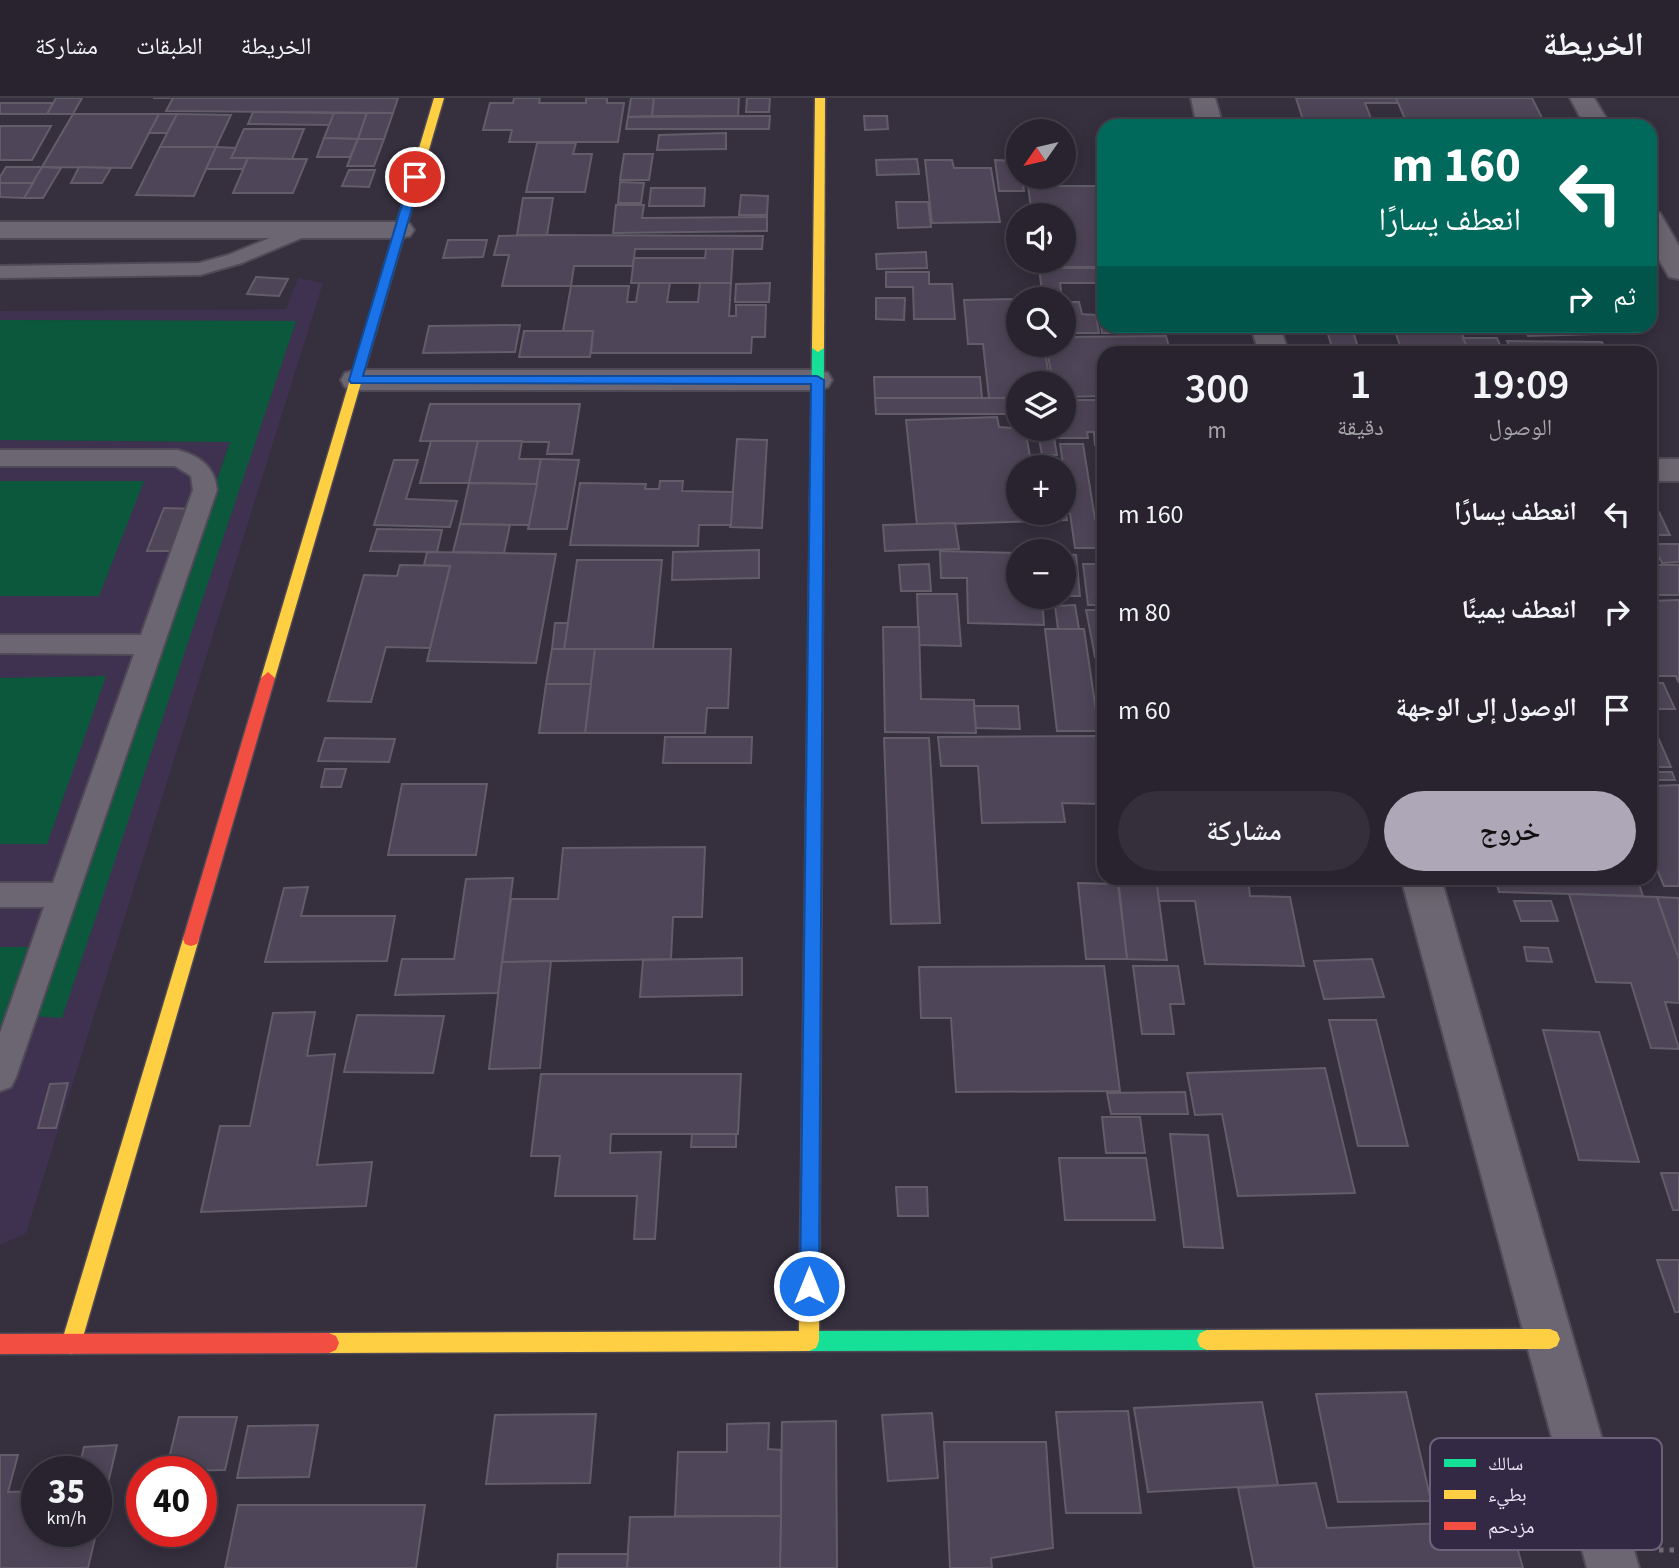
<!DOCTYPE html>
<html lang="ar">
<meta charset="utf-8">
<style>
body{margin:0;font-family:"Source Sans 3","Noto Naskh Arabic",sans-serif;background:#342f3a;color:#f1f3f6;direction:rtl;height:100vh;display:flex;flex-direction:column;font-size:26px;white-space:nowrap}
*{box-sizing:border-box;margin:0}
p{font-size:23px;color:#a5a4aa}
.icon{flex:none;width:38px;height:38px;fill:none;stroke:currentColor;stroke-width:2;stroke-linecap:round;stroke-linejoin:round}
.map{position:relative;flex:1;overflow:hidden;direction:ltr}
.side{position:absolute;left:1097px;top:248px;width:560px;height:539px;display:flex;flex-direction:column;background:#28232e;border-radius:21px;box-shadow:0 4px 18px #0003,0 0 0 2px #44404a;direction:rtl}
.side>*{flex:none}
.guide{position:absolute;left:1097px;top:21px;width:560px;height:214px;border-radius:21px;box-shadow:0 4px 18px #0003,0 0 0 2px #44404a;direction:rtl;background:#00695c;color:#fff;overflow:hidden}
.needle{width:46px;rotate:236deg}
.tools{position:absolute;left:1006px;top:21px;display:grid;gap:14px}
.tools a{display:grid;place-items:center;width:70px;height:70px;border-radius:50%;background:#28232e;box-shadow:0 4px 18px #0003,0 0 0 2px #44404a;font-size:35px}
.speed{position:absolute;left:21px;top:1358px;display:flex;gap:14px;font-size:35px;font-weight:700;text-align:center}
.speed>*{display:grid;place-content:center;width:91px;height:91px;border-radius:50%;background:#28232e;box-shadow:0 4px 18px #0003,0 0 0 2px #44404a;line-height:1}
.speed small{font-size:18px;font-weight:400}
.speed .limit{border:10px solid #d22;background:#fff;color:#111}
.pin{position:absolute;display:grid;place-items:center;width:60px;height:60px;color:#fff;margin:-30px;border:4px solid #fff;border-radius:50%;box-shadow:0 2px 7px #0007}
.me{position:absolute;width:77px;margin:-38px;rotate:0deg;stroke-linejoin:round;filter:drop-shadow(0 0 5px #0008)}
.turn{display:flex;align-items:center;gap:24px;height:147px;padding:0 21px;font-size:32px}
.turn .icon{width:91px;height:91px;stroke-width:2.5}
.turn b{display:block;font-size:49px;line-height:60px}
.then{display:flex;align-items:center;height:66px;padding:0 21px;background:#0003;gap:14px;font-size:26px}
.eta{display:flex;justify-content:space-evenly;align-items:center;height:119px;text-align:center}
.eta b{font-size:42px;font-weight:600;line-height:49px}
.cta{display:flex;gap:14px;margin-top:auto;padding:14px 21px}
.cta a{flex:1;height:80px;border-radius:42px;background:#ada7b8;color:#111;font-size:28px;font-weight:600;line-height:80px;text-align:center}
.cta a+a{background:#342f3a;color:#f1f3f6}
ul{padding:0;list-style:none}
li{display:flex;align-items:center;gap:21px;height:98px;padding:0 21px}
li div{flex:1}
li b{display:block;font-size:26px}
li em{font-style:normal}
header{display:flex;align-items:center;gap:42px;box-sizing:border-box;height:98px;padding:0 35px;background:#28232e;border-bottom:2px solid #44404a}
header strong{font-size:33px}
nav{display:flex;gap:38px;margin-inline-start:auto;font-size:24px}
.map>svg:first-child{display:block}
.built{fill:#3f3250}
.green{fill:#0b583d}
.building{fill:#4e4558;stroke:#625d69;stroke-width:2}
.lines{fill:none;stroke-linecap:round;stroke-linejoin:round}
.lane-casing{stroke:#504a57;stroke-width:4}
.street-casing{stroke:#504a57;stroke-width:4}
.fast-casing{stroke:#504a57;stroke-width:3}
.slow-casing{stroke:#504a57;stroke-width:3}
.jam-casing{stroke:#504a57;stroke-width:3}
.path{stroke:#6f6a74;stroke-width:5;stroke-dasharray:4.5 6;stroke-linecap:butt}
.lane{fill:#6b6671;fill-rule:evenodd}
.street{fill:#6b6671;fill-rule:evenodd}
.fast{fill:#16e098;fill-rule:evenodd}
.slow{fill:#ffcf43;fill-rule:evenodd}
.jam{fill:#f24e42;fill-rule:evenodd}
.route{fill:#1a73e8;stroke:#114b97;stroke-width:2}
.key{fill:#342944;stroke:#6c627a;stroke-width:2}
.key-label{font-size:19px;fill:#eee8f9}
</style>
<header>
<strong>الخريطة</strong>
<nav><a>الخريطة</a><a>الطبقات</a><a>مشاركة</a></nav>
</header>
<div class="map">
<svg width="1679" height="1470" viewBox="0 0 1679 1470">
<rect width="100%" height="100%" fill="#352f3e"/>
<path class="built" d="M298,180L323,185L26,1135L0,1147V342L230,344L33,918L296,224L0,222V213L286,211Z"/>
<g class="green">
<path d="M0,222L296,223L62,920L32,918L230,344L0,342Z"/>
<path d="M0,383H144L99,498H0Z"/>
<path d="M106,578L47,746H0V580Z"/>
<path d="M0,849H39L0,962Z"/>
</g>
<g class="building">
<path d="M56,0H82L73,16H47Z"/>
<path d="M153,0H398L393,15L166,13L173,0Z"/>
<path d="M514,0H540L539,5H586V0H607V5H624L618,44H509L512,32H483L490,5H513Z"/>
<path d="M631,0H654L652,18L628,19Z"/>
<path d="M654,0H739L738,18H652Z"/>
<path d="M747,0H770L769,14H746Z"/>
<path d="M1296,0H1396L1398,5H1365L1374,28H1305Z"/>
<path d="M1396,0H1532L1546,28H1408Z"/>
<path d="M0,5H53L47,16H0Z"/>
<path d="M253,14L334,15L330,27L248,26Z"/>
<path d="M334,15H367L358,41L324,40Z"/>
<path d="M367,15H393L384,41H358Z"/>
<path d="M73,16H159L131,70L42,69Z"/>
<path d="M159,16H177L167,35H149Z"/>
<path d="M177,16L231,17L216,49H160Z"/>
<path d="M770,18L769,31H626L628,19Z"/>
<path d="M864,18H887L888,31L865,32Z"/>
<path d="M0,28H51L32,62H0Z"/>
<path d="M244,31H304L292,61L231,60Z"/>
<path d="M726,35V51L657,52L659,37Z"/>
<path d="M324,40L358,41L350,59H317Z"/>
<path d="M358,41H384L374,68H347Z"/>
<path d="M537,45H576L573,56H592L585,94H526Z"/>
<path d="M160,49H216L194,98L136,97Z"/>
<path d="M216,49L236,50L231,60H248L243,71H206Z"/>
<path d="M624,56H653L649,82H620Z"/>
<path d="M248,60L292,61H307L293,95H233Z"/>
<path d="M917,61L919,76L877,77L876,62Z"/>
<path d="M925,62H952L954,70H991L1000,124L932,125Z"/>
<path d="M995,62L1018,63V79H1022L1024,93H999Z"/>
<path d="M6,69H42L33,85H0V79Z"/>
<path d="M42,69L61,70L43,100H24Z"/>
<path d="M79,69L111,70L102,85H71Z"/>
<path d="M349,72H375L369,89L342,88Z"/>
<path d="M1046,80L1047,88H1104V169H1039L1038,163H1064V117H1032L1027,81Z"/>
<path d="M620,84L644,85L641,105H618Z"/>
<path d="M0,85H33L24,100L0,99Z"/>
<path d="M651,90H705L704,108H649Z"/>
<path d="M741,97L768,98L767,117H739Z"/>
<path d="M523,100H553L547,137H517Z"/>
<path d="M896,104H928L931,129L898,130Z"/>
<path d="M616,107H644L642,120L767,119V133L613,135Z"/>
<path d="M499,138L547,137L763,138L762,151H635L633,168H574L571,188H502L509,157H494Z"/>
<path d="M448,142H487L483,159L443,160Z"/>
<path d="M706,151H733L731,185H631L634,160H705Z"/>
<path d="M926,154L927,170L877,171L876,156Z"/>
<path d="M1039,170H1104V185H1060L1062,201H1043Z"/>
<path d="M886,174H929V186H952L955,221H914L913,189H886Z"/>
<path d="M256,179L288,181L279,198L247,196Z"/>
<path d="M639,185H670L667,204H698L700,185H731L729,218H736V207H766L765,239H752L751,255H591L593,233H563L571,188H629L627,204H636Z"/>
<path d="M770,185L769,204H735L736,186Z"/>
<path d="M876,200H905L904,222L876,221Z"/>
<path d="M1018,201V247H1044L1050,285H1018V300H989L983,246H968L964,202Z"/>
<path d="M1064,204H1079L1082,216L1096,217L1099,235H1064Z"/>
<path d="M1100,219H1104V228H1114L1115,235H1102Z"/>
<path d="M520,227L515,254L423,255L429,228Z"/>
<path d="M1393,228H1459L1467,248L1400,247Z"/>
<path d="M1523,228H1591L1596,236L1528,238Z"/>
<path d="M524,233H593L590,259H519Z"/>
<path d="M1327,233H1353L1360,256H1334Z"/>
<path d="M1166,238L1171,256H1104V298L1064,299V285H1053L1046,247H1064V239Z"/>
<path d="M1463,240H1497L1504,256H1470Z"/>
<path d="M1507,243L1602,244L1607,256H1512Z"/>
<path d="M1400,247L1428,248L1431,256H1384L1381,248Z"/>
<path d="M1428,248H1467L1470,256H1431Z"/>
<path d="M874,279H980L982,300H875Z"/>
<path d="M875,300H1018V316H876Z"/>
<path d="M1064,302H1104V334H1087L1088,340H1059L1057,331H1064Z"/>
<path d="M430,306H580L572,356H547L549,344L420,343Z"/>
<path d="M997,319L999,329L1025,331L1031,364L1056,363L1057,369H1018V415H1064V406L1067,422L917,427L906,322Z"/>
<path d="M1029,331H1057V335L1030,336Z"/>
<path d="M1094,336H1104V348L1095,347Z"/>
<path d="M1054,340L1057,357H1042L1039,341Z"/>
<path d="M737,341L767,342L762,430L730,429Z"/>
<path d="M431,343H478L469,385H420Z"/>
<path d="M478,343H522L519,361H541L537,386L469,385Z"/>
<path d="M1060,346H1083L1095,421H1104V450H1075Z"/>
<path d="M541,361L579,362L567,431H528Z"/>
<path d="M394,362H418L406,401L457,403L450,429L374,427Z"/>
<path d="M660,383H683L682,393L733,394L731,427H699L698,448L570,447L580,385L646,386L645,391H659Z"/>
<path d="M469,385L537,386L529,427L460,426Z"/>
<path d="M164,410L195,411L179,453H147Z"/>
<path d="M1650,414H1659L1670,437H1650Z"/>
<path d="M955,425L959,451L885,453L883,427Z"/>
<path d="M460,426L510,427L504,455L453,454Z"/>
<path d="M377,431L442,432L437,454L370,453Z"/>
<path d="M1652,446H1679V464L1662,465Z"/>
<path d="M759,452V480L672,482L673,454Z"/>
<path d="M940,453L1018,455V499H1042L1044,527L968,525L967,480H941Z"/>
<path d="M427,454L556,456L536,565L427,563L450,468L424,467Z"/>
<path d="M1064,456L1076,457L1080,498H1064Z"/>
<path d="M577,462H662L653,551H564Z"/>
<path d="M929,466L931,493H901L899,467Z"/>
<path d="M1083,466H1104V507H1088Z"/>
<path d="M400,467L450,468L430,550L386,549L371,604L328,603L364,477L397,478Z"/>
<rect x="1650" y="467" width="29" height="30"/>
<path d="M917,496H957L961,548L919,547Z"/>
<path d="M1679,502V585L1676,578H1650V503Z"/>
<path d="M1075,507L1079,531H1058L1055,508Z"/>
<path d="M1086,512H1104V558L1095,559Z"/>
<path d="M555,525H568L564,551H552Z"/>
<path d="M883,529H919L921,601L974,602L976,635L885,634Z"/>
<path d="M1045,531H1084L1099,633H1057Z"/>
<path d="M552,551H595L591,586H546Z"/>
<path d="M595,551H731L728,610H707L705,635H585Z"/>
<path d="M1650,585H1663L1675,611H1650Z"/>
<path d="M546,586H591L585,635H539Z"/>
<path d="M974,608H1018L1020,631L976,630Z"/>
<path d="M1650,621L1671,669H1650Z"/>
<path d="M1096,638L1104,706L1062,705L1065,724L982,725L978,668H941L938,639Z"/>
<path d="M665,639H752L751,665H663Z"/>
<path d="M325,640L395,641L389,664L318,663Z"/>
<path d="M884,640H929L940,825L891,826Z"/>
<path d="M325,671H346L341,689H321Z"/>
<path d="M1650,674H1672L1675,682H1650Z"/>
<path d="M402,686H487L476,757H388Z"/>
<path d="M1679,687V788H1664L1650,755V688Z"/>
<path d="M705,749L702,819H673L671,861L502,864L511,801H558L563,750Z"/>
<path d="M513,780L498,895L395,897L402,861H454L466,781Z"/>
<path d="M1118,780H1156L1167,862L1127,861Z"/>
<path d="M1156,780H1248L1250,798L1290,799L1304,868L1205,866L1195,803H1159Z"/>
<path d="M1495,780H1637L1643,798L1499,794Z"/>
<path d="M1078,785L1118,786L1127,861H1086Z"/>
<path d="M308,789L301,818H395L387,863L265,864L284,790Z"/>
<path d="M1569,796L1657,799L1679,861V905L1665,904L1679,951L1651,950L1631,885L1596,884Z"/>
<path d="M1657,799L1679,800V856H1677Z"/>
<path d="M1514,803H1551L1558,823H1521Z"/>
<path d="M1524,849L1548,850L1552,864L1527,863Z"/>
<path d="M742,860V897L640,899L643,862Z"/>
<path d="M1372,861L1384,899L1324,901L1314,863Z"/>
<path d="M551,863L540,970L489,971L502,864Z"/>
<path d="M1104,868L1120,993L956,994L951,920H921L919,869Z"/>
<path d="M1133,868H1178L1184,906H1170L1174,936H1142Z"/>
<path d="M315,914L307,958L335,956L317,1067L372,1064L366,1108L201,1114L220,1028H250L273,915Z"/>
<path d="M357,917L444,918L433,975L344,974Z"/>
<path d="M1329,922H1376L1408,1048H1358Z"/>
<path d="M1543,932L1599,934L1639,1064L1579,1062Z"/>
<path d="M1325,970L1355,1095L1238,1098L1222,1016L1195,1017L1187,975Z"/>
<path d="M541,976H741L738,1036H611L610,1055L661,1054L655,1141H634L637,1098H555L560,1058H531Z"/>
<path d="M68,985L56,1030H38L50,986Z"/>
<path d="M1185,994L1188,1016H1111L1107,995Z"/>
<path d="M1102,1019H1140L1145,1055H1106Z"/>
<path d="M692,1036H736V1049H691Z"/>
<path d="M1170,1036L1208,1037L1223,1150L1184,1149Z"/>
<path d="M1059,1060H1146L1155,1122H1065Z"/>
<path d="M1661,1075H1679V1112H1673Z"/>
<path d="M896,1089H927L928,1118H898Z"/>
<path d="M1657,1162H1679V1214H1675Z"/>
<path d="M1406,1294L1431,1403L1338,1404L1316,1296Z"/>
<path d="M1262,1304L1278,1387L1148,1394L1134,1310Z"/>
<path d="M1128,1313L1141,1415H1066L1056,1314Z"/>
<path d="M932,1315L938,1380L888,1383L882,1317Z"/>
<path d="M596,1316L590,1385L486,1386L495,1317Z"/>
<path d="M179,1319H237L225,1372L166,1373Z"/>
<path d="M836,1323L837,1470H780L782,1324Z"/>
<path d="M769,1325L768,1351L781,1352V1418H675L678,1354H727V1326Z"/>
<path d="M318,1327L309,1379L237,1380L248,1328Z"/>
<path d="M944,1344H1046L1053,1450L991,1460L992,1470H950Z"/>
<path d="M117,1347L88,1470H0V1357H18L8,1394L37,1393V1433H96V1374H78L84,1349Z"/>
<path d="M1496,1377L1523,1470H1254L1238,1390L1316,1385L1327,1430L1443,1425L1431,1380Z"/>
<path d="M238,1407H425L416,1470H225Z"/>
<path d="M781,1418L780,1470H627L630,1419Z"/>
<path d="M558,1456H628L627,1470H557Z"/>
</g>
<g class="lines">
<g class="lane-casing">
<g id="lane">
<path d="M304,126L311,128L314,132L311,136L242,165L200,177L0,180V168L199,165L228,157Z"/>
<path d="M0,352H178C199,358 215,368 217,392L16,979L11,989L0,993V935L44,809H0V785H53L134,556L0,555V537H141L193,392L191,378L175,368H0Z"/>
</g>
</g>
<g class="street-casing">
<g id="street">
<path d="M1191,0H1215L1223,28H1197Z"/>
<path d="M1570,0H1594L1611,28H1585Z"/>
<path d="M1650,113L1660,115L1679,148V181L1669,179L1650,146Z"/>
<path d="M0,124H400L410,126L414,132L410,138L400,140H0Z"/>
<path d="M1251,228H1280L1289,256H1259Z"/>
<path d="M356,272H817L828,275L832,282L828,289L817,292H356L345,289L341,282L345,275Z"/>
<rect x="1650" y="361" width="29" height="22"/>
<path d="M1401,780H1441L1639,1470H1587Z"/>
</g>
</g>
<g class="fast-casing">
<g id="fast">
<path d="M818,246L824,250L822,708L819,712H809L806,708L812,250Z"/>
<path d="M1207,1232L1214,1235L1217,1242L1214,1249L1207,1252L808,1253L801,1250L798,1243L801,1236L808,1233Z"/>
</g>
</g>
<g class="slow-casing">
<g id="slow">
<path d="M434,0H444L275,580L268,586L261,580Z"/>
<path d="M815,0H825L824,250L818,254L812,250Z"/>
<path d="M814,702L819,704L822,708L819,1243L816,1250L809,1253L329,1255L322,1252L319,1245L322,1238L329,1235L799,1233L806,708L809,704Z"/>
<path d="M191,834L197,836L199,841L81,1246L78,1253L71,1256L64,1253L61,1246L183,841L185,836Z"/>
<path d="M1550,1231L1557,1234L1560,1241L1557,1248L1550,1251L1207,1252L1200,1249L1197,1242L1200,1235L1207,1232Z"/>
</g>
</g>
<g class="jam-casing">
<g id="jam">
<path d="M268,574L275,580L199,841L197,846L191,848L185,846L183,841L261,580Z"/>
<path d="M329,1235L336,1238L339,1245L336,1252L329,1255L0,1256V1236Z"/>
</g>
</g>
<path class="path" d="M1659,1452H1679"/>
<use href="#lane" class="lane"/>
<use href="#street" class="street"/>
<use href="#fast" class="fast"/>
<use href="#slow" class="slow"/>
<use href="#jam" class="jam"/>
</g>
<path class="route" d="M411,77L421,79L363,278H817L824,282L819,1188L816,1195L809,1198L803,1195L800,1188L811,286L351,285L349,282Z"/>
<rect x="1430" y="1340" width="232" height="112" rx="10" class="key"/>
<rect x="1444" y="1361" width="32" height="8" fill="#16e098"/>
<rect x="1444" y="1392" width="32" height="9" fill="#ffcf43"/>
<rect x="1444" y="1424" width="32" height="8" fill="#f24e42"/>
<g class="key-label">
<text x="1488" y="1372">سالك</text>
<text x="1488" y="1403">بطيء</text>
<text x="1488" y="1435">مزدحم</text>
</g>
</svg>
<div class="tools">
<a><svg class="needle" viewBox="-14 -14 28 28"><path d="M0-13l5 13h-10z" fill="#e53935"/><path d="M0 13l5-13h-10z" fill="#a5a4aa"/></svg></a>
<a><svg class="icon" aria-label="sound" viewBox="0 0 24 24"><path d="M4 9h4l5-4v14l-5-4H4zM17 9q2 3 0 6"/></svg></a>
<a><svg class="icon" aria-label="search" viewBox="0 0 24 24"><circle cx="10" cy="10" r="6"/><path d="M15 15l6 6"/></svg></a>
<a><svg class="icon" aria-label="layers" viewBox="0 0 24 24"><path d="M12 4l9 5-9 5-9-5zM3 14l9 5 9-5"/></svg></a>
<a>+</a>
<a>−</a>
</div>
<div class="speed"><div>35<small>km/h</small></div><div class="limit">40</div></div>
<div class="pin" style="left:415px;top:79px;background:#d93025"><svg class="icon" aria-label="arrive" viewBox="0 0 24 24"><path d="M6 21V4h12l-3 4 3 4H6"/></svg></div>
<svg class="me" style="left:809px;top:1188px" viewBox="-20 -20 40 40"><circle r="17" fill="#1a73e8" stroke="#fff" stroke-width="3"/><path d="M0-11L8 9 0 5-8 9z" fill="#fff"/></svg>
<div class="guide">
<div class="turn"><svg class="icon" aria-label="left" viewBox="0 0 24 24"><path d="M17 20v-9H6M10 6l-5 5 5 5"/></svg><div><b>160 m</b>انعطف يسارًا</div></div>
<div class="then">ثم<svg class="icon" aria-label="right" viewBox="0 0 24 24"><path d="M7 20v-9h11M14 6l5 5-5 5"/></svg></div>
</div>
<section class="side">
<div class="eta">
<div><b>19:09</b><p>الوصول</p></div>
<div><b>1</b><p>دقيقة</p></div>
<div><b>300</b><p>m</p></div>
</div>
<ul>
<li><svg class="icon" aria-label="left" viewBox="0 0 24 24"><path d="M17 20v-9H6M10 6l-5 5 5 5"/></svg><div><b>انعطف يسارًا</b></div><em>160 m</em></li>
<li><svg class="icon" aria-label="right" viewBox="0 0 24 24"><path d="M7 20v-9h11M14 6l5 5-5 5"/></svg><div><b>انعطف يمينًا</b></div><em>80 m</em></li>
<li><svg class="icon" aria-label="arrive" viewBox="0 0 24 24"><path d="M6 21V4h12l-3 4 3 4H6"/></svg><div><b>الوصول إلى الوجهة</b></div><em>60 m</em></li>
</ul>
<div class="cta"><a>خروج</a><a>مشاركة</a></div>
</section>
</div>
